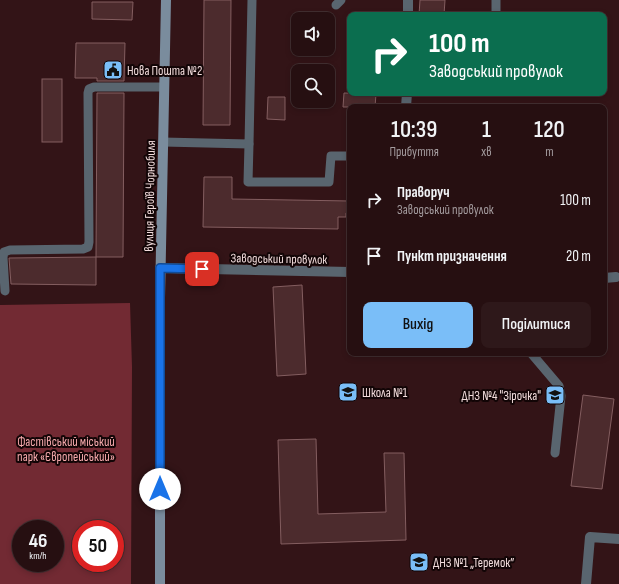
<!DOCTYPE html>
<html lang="uk">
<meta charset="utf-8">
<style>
body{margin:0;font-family:"Sofia Sans Condensed",sans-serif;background:#2e181a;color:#f1f3f6;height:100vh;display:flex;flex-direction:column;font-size:15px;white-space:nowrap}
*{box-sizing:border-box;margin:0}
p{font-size:13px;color:#a49c9f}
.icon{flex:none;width:22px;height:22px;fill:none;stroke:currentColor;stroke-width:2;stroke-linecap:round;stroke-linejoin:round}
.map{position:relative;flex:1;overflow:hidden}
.details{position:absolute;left:347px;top:104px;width:260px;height:252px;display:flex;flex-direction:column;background:#260f11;border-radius:8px;box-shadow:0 2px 6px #0003,0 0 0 1px #422f31}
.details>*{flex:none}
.banner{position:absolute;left:347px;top:12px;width:260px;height:84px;border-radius:8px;box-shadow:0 2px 6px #0003,0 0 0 1px #422f31;background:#0b6e4f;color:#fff;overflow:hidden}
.tools{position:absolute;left:291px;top:12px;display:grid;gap:8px}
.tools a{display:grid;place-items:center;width:44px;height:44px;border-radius:8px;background:#260f11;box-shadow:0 2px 6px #0003,0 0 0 1px #422f31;font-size:20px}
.speed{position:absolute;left:12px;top:520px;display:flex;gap:8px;font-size:20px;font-weight:700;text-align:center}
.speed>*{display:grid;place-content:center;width:52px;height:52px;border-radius:50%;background:#260f11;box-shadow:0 2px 6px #0003,0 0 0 1px #422f31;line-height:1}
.speed small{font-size:10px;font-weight:400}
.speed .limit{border:6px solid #d22;background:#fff;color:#111}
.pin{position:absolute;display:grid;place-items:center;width:34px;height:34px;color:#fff;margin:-17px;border-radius:8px;box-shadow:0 2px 6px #0006}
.me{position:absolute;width:44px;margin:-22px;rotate:0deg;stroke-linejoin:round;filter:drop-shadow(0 0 3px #0008)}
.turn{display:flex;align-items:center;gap:14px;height:84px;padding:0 16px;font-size:18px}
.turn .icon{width:52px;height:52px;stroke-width:2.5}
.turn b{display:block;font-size:28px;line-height:34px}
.eta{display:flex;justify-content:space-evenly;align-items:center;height:68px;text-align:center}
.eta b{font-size:24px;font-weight:600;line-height:28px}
.button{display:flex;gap:8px;margin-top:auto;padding:8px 16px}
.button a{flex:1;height:46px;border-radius:8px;background:#7abef8;color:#111;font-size:16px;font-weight:600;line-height:46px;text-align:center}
.button a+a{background:#2e181a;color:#f1f3f6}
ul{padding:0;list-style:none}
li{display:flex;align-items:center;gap:12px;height:56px;padding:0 16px}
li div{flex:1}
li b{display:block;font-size:15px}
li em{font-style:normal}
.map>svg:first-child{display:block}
.green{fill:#722a33;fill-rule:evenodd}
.building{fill:#4c2b2d;stroke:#845e60}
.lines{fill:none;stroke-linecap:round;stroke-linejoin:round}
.service{stroke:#59656f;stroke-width:9}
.minor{stroke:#59656f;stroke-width:10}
.secondary{stroke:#7a8c9d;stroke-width:10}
.route-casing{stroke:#114b97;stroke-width:10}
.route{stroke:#1a73e8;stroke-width:7}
.labels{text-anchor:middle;stroke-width:4;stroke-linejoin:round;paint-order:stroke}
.poi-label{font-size:13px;fill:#f3dddd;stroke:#120506;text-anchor:start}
.street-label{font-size:13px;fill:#f3dddd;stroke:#120506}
.park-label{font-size:13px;fill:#f7aaad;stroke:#120506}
</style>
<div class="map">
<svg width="619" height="584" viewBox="0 0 619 584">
<rect width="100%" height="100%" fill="#331417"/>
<path class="green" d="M130,303L132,367L131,584H0V305ZM21,529H55V563H21ZM81,529H115V563H81Z"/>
<g class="building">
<path d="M204,0H231L230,125H203Z"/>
<path d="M420,0H445L444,15H419Z"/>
<path d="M92,2H133L132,20L92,19Z"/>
<path d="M76,43H125L124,81H97V78H75Z"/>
<rect x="42" y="79" width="20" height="63"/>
<path d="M97,93H124L123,257H96Z"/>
<path d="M344,93L376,94L375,107H343Z"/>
<path d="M268,97H285V120L267,119Z"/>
<path d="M204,177H232V199L350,201V213H346V217H338V229L203,227Z"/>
<path d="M96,257V285L11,284L9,258Z"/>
<path d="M302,285L306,374L277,376L273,287Z"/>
<path d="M583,395L614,399L602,489L571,486Z"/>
<path d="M316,439L318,514L386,512L384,453H404L406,540L281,544L278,440Z"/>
</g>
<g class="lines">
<g class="service">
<path d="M496,0V15"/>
<path d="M336,5L341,0"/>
<path d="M163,142L249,144L252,0"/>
<path d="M249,144L248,182H329L331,156H350"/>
<path d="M5,291L3,257L4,252L10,250L83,249L88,247L89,242L88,93L89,89L94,87H164"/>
<path d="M531,353L559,386L561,396L555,453"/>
</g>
<g class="minor">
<path d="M408,15V0"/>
<path d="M406,107L407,93"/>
<path d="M160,268L350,272"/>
<path d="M604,278L616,277"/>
<path d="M586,584L590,537L619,539"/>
</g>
<path class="secondary" d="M160,584V298L166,0"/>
</g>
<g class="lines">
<g class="route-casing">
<path id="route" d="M160,489V268L202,269"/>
</g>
<use href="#route" class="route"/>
</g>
<defs>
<g id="civic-square" transform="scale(1)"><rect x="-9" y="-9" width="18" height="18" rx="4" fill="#7abef8" stroke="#120506"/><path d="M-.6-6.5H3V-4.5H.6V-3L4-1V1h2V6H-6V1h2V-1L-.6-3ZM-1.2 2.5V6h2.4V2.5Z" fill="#111"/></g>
<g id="school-square" transform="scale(1)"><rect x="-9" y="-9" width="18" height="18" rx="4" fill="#7abef8" stroke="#120506"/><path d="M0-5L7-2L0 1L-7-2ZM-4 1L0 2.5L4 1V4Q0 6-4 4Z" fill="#111"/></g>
</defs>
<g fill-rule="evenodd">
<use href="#civic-square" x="113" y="70"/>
<use href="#school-square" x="348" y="392"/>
<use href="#school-square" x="555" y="395"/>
<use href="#school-square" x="419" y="562"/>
</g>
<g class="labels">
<g class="poi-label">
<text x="127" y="75">Нова Пошта №2</text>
<text x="362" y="397">Школа №1</text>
<text x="541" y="400" text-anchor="end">ДНЗ №4 "Зірочка"</text>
<text x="433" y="567">ДНЗ №1 „Теремок”</text>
</g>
<g class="street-label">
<text transform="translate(149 196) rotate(-89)" y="5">вулиця Героїв Чорнобиля</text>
<text transform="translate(279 258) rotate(1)" y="5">Заводський провулок</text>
</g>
<g class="park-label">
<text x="66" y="446">Фастівський міський<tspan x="66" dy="15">парк «Європейський»</tspan></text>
</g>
</g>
</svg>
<div class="tools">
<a><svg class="icon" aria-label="sound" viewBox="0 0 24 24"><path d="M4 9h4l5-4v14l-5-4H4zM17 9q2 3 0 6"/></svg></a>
<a><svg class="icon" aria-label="search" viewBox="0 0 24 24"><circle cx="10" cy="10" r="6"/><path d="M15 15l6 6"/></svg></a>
</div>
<div class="speed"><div>46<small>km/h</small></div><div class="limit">50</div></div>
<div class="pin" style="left:202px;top:269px;background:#d93025"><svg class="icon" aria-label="arrive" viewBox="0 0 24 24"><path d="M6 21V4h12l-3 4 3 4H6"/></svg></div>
<svg class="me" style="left:160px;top:489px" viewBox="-20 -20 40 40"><circle r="19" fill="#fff"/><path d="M0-13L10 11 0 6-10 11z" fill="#1a73e8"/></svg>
<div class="banner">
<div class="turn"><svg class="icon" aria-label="right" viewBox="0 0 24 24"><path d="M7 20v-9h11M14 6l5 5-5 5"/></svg><div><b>100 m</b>Заводський провулок</div></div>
</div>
<section class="details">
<div class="eta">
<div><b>10:39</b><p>Прибуття</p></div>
<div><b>1</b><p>хв</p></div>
<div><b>120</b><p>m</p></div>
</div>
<ul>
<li><svg class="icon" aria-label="right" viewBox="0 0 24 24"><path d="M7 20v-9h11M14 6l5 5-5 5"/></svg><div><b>Праворуч</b><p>Заводський провулок</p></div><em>100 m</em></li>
<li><svg class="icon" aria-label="arrive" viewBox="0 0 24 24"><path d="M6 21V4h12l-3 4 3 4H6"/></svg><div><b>Пункт призначення</b></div><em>20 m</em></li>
</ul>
<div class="button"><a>Вихід</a><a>Поділитися</a></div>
</section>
</div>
